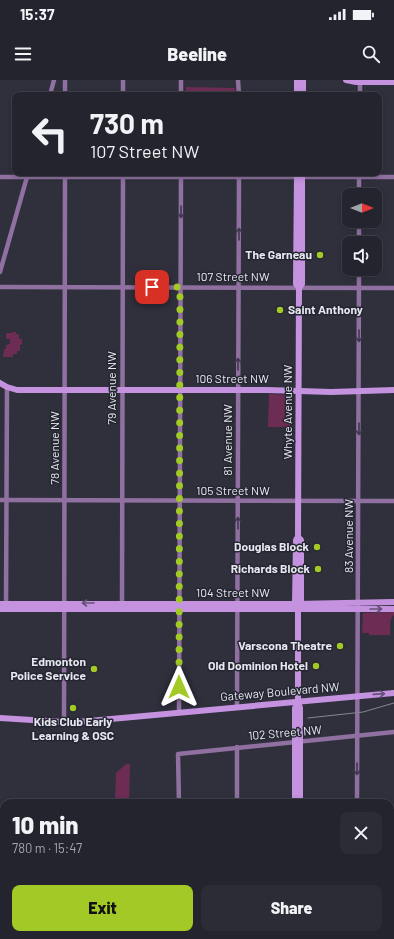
<!DOCTYPE html>
<meta charset="utf-8">
<style>
body{margin:0;font-family:Barlow,sans-serif;background:#2b2c35;color:#f1f3f6;height:100vh;display:flex;flex-direction:column;font-size:15px;white-space:nowrap}
*{box-sizing:border-box;margin:0}
p{font-size:13px;color:#a3a4aa}
.icon{flex:none;width:22px;height:22px;fill:none;stroke:currentColor;stroke-width:2;stroke-linecap:round;stroke-linejoin:round}
.map{position:relative;flex:1;overflow:hidden}
.side{position:absolute;left:0px;top:719px;width:394px;height:140px;display:flex;flex-direction:column;background:#23242d;border-radius:12px 12px 0 0;box-shadow:0 2px 6px #0003,0 0 0 1px #404149}
.side>*{flex:none}
.hud{position:absolute;left:12px;top:12px;width:370px;height:84px;border-radius:8px;box-shadow:0 2px 6px #0003,0 0 0 1px #404149;background:#23242d;color:#f1f3f6;overflow:hidden}
.needle{width:26px;rotate:90deg}
.buttons{position:absolute;left:342px;top:108px;display:grid;gap:8px}
.buttons a{display:grid;place-items:center;width:40px;height:40px;border-radius:8px;background:#23242d;box-shadow:0 2px 6px #0003,0 0 0 1px #404149;font-size:20px}
.pin{position:absolute;display:grid;place-items:center;width:34px;height:34px;color:#fff;margin:-17px;border-radius:8px;box-shadow:0 2px 6px #0006}
.me{position:absolute;width:44px;margin:-22px;rotate:0deg;stroke-linejoin:round;filter:drop-shadow(0 0 3px #0008)}
.turn{display:flex;align-items:center;gap:14px;height:84px;padding:0 12px;font-size:18px}
.turn .icon{width:52px;height:52px;stroke-width:2.5}
.turn b{display:block;font-size:28px;line-height:34px}
.round{display:grid;place-items:center;flex:none;width:42px;height:42px;border-radius:8px;background:#2b2c35}
.headline{display:flex;align-items:center;justify-content:space-between;height:68px;padding:0 12px}
h1{font-size:24px;font-weight:800;line-height:30px}
.button{display:flex;gap:8px;margin-top:auto;padding:8px 12px}
.button a{flex:1;height:46px;border-radius:8px;background:#a3c926;color:#111;font-size:16px;font-weight:800;line-height:46px;text-align:center}
.button a+a{background:#2b2c35;color:#f1f3f6}
.status{display:flex;justify-content:space-between;align-items:center;height:28px;padding:0 20px;background:#23242d;direction:ltr}
.status svg{height:11px;fill:currentColor}
header{display:flex;justify-content:space-between;align-items:center;height:52px;padding:0 12px;background:#23242d;font-size:18px;font-weight:800}
.map>svg:first-child{display:block}
.green{fill:#6d2c54}
.lines{fill:none;stroke-linecap:round;stroke-linejoin:round}
.street{stroke:#8f70a0;stroke-width:4.5}
.secondary{stroke:#c592e0;stroke-width:6}
.tram{stroke:#868791;stroke-width:1}
.oneway{stroke:#40384e}
.oneway2{stroke:#655178}
.route{stroke:#a3c926;stroke-width:7;stroke-dasharray:0 12.6}
.poi-dot{fill:#a3c926;stroke:#252632;stroke-width:1.5}
.labels{text-anchor:middle;stroke-width:3;stroke-linejoin:round;paint-order:stroke}
.poi-label{font-size:12px;font-weight:bold;fill:#e6e7ef;stroke:#252632;text-anchor:end}
.street-label{font-size:12px;fill:#e6e7ef;stroke:#252632}
</style>
<div class="status"><b>15:37</b><svg viewBox="0 0 49 12"><path d="M0 12V9h3v3zM5 12V6h3v6zM10 12V3h3v9zM15 12V0h3v12zM26 1h20v11H26zM47 4h2v5h-2z"/></svg></div>
<header><svg class="icon" aria-label="menu" viewBox="0 0 24 24"><path d="M4 6h16M4 12h16M4 18h16"/></svg>Beeline<svg class="icon" aria-label="search" viewBox="0 0 24 24"><circle cx="10" cy="10" r="6"/><path d="M15 15l6 6"/></svg></header>
<div class="map">
<svg width="394" height="859" viewBox="0 0 394 859">
<rect width="100%" height="100%" fill="#2f303c"/>
<g class="green">
<path d="M186,7L235,8V15H186Z"/>
<path d="M12,252H16V254H19V259H22V264L20,265V271H17V274H13V277H3L4,270L6,268V265L10,264V259H6V253H12Z"/>
<path d="M269,314L291,315L290,347H268Z"/>
<path d="M394,532V535C388,540 391,548 390,555H369V553H362L363,533Z"/>
<path d="M126,684H130L129,723H115L116,693Z"/>
</g>
<g class="lines">
<g class="street">
<path d="M65,0V15"/>
<path d="M181,0V15"/>
<path d="M238,0L239,15"/>
<path d="M50,15L54,0"/>
<path d="M123,15V0"/>
<path d="M360,15V2"/>
<path d="M0,97H394"/>
<path d="M359,115V93"/>
<path d="M359,163V141"/>
<path d="M0,192L27,97"/>
<path d="M0,207L394,208"/>
<path d="M0,420L394,421"/>
<path d="M122,526L123,93"/>
<path d="M6,527L7,307"/>
<path d="M237,627L239,93"/>
<path d="M179,632L181,93"/>
<path d="M64,642L65,93"/>
<path d="M179,723L178,674L394,652"/>
<path d="M237,723V667"/>
<path d="M357,723L359,189"/>
<path d="M390,755H394"/>
<path d="M0,846H4"/>
<path d="M390,847H394"/>
<path d="M62,855V859"/>
<path d="M120,855V859"/>
<path d="M178,855V859"/>
<path d="M357,855V859"/>
<path d="M5,859V855"/>
<path d="M236,859V855"/>
</g>
<g class="secondary">
<path d="M346,0L356,2H394"/>
<path d="M297,15V0"/>
<path d="M303,15V0"/>
<path d="M297,93L296,204L299,208"/>
<path d="M0,303L7,307L17,310H267L331,312L394,310"/>
<path d="M298,457L301,460V524L299,526"/>
<path d="M0,524H295L394,522"/>
<path d="M0,529H394"/>
<path d="M0,638L64,642H78L394,613"/>
<path d="M295,723V628L298,622"/>
<path d="M300,723V628L298,622V529L295,524L296,460L298,457L299,208L302,204V93"/>
<path d="M294,859V855"/>
<path d="M300,859V855"/>
</g>
<path class="tram" d="M308,638L363,632L394,623"/>
</g>
<defs><path id="oneway-shaft" d="M-6 0H5M1.5-3L5.5 0L1.5 3" fill="none" stroke-width="1.6" stroke-linecap="round" stroke-linejoin="round"/></defs>
<g class="oneway">
<use href="#oneway-shaft" transform="translate(181 132) rotate(90)"/>
<use href="#oneway-shaft" transform="translate(239 154) rotate(-90)"/>
<use href="#oneway-shaft" transform="translate(359 256) rotate(90)"/>
<use href="#oneway-shaft" transform="translate(238 284) rotate(-90)"/>
<use href="#oneway-shaft" transform="translate(359 349) rotate(90)"/>
<use href="#oneway-shaft" transform="translate(238 443) rotate(-90)"/>
<use href="#oneway-shaft" transform="translate(357 689) rotate(90)"/>
</g>
<g class="oneway2">
<use href="#oneway-shaft" transform="translate(88 523) rotate(180)"/>
<use href="#oneway-shaft" transform="translate(376 529)"/>
<use href="#oneway-shaft" transform="translate(379 614) rotate(-4)"/>
</g>
<g class="lines">
<path class="route" d="M152,207H180L179,607"/>
</g>
<g class="poi-dot">
<circle cx="320" cy="175" r="4"/>
<circle cx="280" cy="230" r="4"/>
<circle cx="317" cy="467" r="4"/>
<circle cx="318" cy="489" r="4"/>
<circle cx="340" cy="566" r="4"/>
<circle cx="316" cy="586" r="4"/>
<circle cx="94" cy="589" r="4"/>
<circle cx="73" cy="628" r="4"/>
</g>
<g class="labels">
<g class="poi-label">
<text x="312" y="179">The Garneau</text>
<text x="288" y="234" text-anchor="start">Saint Anthony</text>
<text x="309" y="471">Douglas Block</text>
<text x="310" y="493">Richards Block</text>
<text x="332" y="570">Varscona Theatre</text>
<text x="86" y="586">Edmonton<tspan x="86" dy="14">Police Service</tspan></text>
<text x="308" y="590">Old Dominion Hotel</text>
<text x="73" y="646" text-anchor="middle">Kids Club Early<tspan x="73" dy="14">Learning &amp; OSC</tspan></text>
</g>
<g class="street-label">
<text x="233" y="201">107 Street NW</text>
<text x="232" y="303">106 Street NW</text>
<text transform="translate(112 308) rotate(-90)" y="4">79 Avenue NW</text>
<text transform="translate(288 332) rotate(-90)" y="4">Whyte Avenue NW</text>
<text transform="translate(228 360) rotate(-90)" y="4">81 Avenue NW</text>
<text transform="translate(55 368) rotate(-90)" y="4">78 Avenue NW</text>
<text x="233" y="415">105 Street NW</text>
<text transform="translate(349 456) rotate(-90)" y="4">83 Avenue NW</text>
<text x="233" y="517">104 Street NW</text>
<text transform="translate(280 612) rotate(-5)" y="4">Gateway Boulevard NW</text>
<text transform="translate(285 653) rotate(-5)" y="4">102 Street NW</text>
</g>
</g>
</svg>
<div class="buttons">
<a><svg class="needle" viewBox="-14 -14 28 28"><path d="M0-13l5 13h-10z" fill="#e53935"/><path d="M0 13l5-13h-10z" fill="#a3a4aa"/></svg></a>
<a><svg class="icon" aria-label="sound" viewBox="0 0 24 24"><path d="M4 9h4l5-4v14l-5-4H4zM17 9q2 3 0 6"/></svg></a>
</div>
<div class="pin" style="left:152px;top:207px;background:#d93025"><svg class="icon" aria-label="arrive" viewBox="0 0 24 24"><path d="M6 21V4h12l-3 4 3 4H6"/></svg></div>
<svg class="me" style="left:179px;top:607px" viewBox="-20 -20 40 40"><path d="M0-17L14 15 0 8-14 15z" fill="#a3c926" stroke="#fff" stroke-width="4"/></svg>
<div class="hud">
<div class="turn"><svg class="icon" aria-label="left" viewBox="0 0 24 24"><path d="M17 20v-9H6M10 6l-5 5 5 5"/></svg><div><b>730 m</b>107 Street NW</div></div>
</div>
<section class="side">
<div class="headline"><div><h1>10 min</h1><p>780 m · 15:47</p></div><a class="round"><svg class="icon" aria-label="close" viewBox="0 0 24 24"><path d="M6 6l12 12M18 6L6 18"/></svg></a></div>
<div class="button"><a>Exit</a><a>Share</a></div>
</section>
</div>
